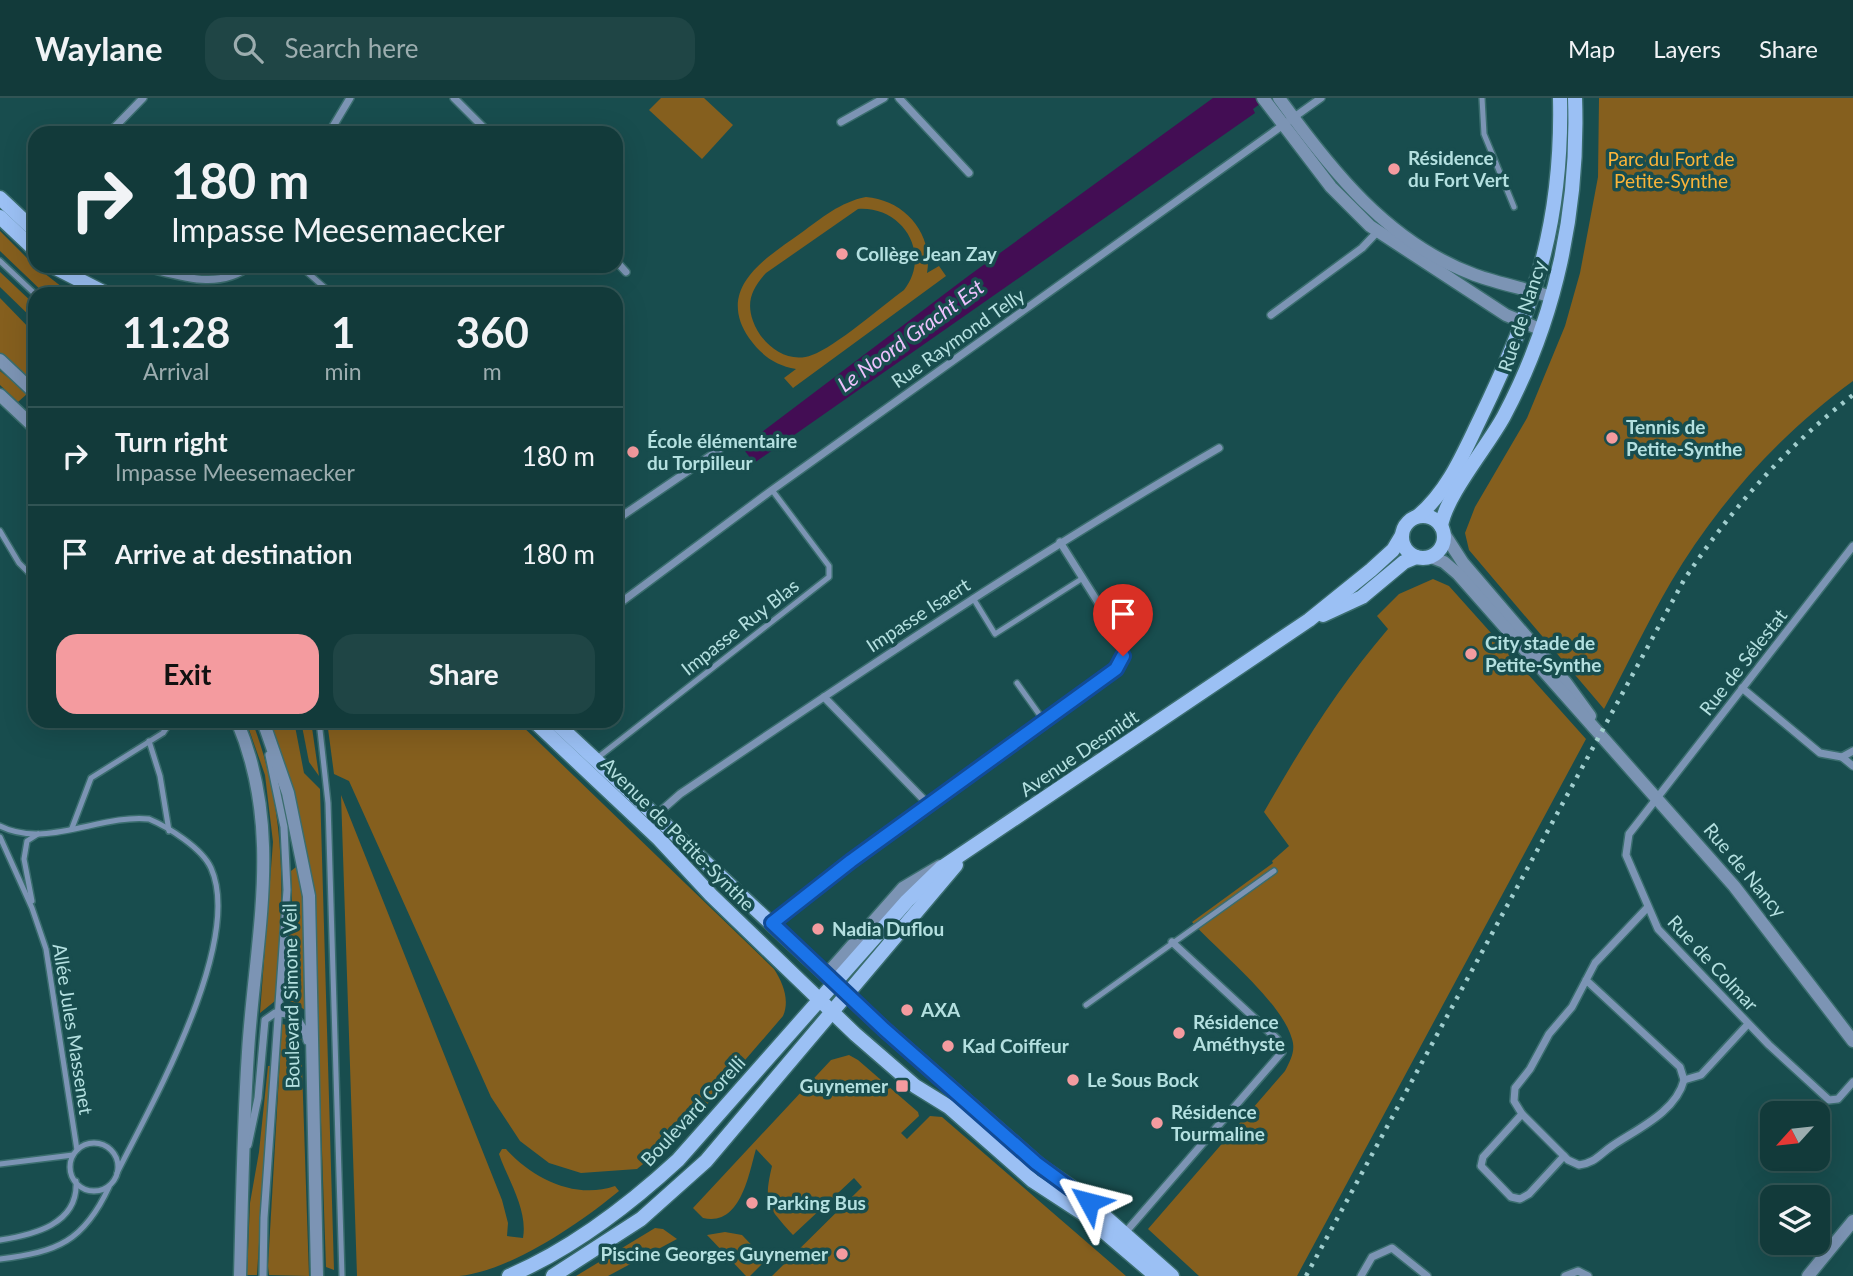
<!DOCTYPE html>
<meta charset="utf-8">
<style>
body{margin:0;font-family:Lato,sans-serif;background:#1f4545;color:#f1f3f6;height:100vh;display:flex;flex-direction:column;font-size:26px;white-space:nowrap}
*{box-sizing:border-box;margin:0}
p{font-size:23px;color:#9cadaf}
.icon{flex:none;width:38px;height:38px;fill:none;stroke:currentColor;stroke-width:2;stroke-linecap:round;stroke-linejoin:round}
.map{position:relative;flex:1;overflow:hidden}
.drawer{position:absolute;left:28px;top:189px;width:595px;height:441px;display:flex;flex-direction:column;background:#123a3a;border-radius:21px;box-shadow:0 7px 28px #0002,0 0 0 2px #315454}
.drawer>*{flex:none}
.banner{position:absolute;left:28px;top:28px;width:595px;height:147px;border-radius:21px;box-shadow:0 7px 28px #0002,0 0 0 2px #315454;background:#123a3a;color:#f1f3f6;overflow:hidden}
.needle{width:46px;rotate:243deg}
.tools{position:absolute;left:1760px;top:1003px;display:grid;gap:14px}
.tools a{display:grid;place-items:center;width:70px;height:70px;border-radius:14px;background:#123a3a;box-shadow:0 7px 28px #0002,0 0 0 2px #315454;font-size:35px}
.pin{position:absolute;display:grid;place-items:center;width:60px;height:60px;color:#fff;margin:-72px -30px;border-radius:50% 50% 50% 0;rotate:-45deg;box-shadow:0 0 7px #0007}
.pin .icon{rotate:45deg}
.me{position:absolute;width:77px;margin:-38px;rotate:308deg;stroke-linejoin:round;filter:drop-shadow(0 0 5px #0008)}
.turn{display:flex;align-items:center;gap:24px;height:147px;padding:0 28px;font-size:32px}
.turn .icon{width:91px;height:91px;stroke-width:2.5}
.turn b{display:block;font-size:49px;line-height:60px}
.eta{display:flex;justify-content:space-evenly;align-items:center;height:119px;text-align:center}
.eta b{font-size:42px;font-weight:700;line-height:49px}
.primary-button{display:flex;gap:14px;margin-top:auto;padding:14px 28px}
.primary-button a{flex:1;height:80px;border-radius:21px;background:#f49b9f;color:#111;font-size:28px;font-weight:700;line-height:80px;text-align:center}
.primary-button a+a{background:#1f4545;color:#f1f3f6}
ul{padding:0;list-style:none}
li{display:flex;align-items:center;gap:21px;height:98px;padding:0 28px;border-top:2px solid #315454}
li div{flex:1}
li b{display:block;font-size:26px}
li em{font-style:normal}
header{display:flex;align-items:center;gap:42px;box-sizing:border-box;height:98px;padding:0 35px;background:#123a3a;border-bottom:2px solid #315454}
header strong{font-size:33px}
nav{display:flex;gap:38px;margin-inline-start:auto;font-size:24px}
.search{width:490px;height:63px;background:#1f4545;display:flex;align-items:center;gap:18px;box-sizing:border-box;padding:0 24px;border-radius:21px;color:#9cadaf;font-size:26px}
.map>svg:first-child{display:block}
.green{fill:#855f1e;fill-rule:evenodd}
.water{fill:#430d54}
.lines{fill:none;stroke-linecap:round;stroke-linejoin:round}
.service-casing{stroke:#3a6d6e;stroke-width:8}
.minor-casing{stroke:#3a6d6e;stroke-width:10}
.tertiary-casing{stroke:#3a6d6e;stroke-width:15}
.secondary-casing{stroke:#3a6d6e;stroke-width:17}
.service{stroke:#7c94b4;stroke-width:5}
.minor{stroke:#7c94b4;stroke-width:7}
.tertiary{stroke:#7c94b4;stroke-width:12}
.secondary{stroke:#9bc0f4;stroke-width:14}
.rail{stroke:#a0cdcd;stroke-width:4.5;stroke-dasharray:3.5 7;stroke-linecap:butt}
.route-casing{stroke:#114b97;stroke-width:18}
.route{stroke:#1a73e8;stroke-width:12}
.poi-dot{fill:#f49b9f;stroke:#184d4e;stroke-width:2.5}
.labels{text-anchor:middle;stroke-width:7;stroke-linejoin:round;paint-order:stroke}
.poi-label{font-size:19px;font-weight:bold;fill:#b4e0e0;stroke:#184d4e;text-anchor:start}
.park-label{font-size:19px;fill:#fbb439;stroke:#184d4e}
.street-label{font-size:19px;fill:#b4e0e0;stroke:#184d4e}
.water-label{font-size:21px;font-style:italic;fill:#edc2fd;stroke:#184d4e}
</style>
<header>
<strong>Waylane</strong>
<div class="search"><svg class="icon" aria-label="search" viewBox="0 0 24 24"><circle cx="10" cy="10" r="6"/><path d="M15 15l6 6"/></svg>Search here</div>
<nav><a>Map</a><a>Layers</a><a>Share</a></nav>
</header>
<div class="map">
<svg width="1853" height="1178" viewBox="0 0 1853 1178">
<rect width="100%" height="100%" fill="#184d4e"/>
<g class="green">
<path d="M661,0H704L733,27L702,61L649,12Z"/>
<path d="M1599,0H1853V283C1780,336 1717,406 1671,484C1647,525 1626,569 1604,611L1469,452L1465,435L1475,409L1527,320L1565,228L1580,175L1598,79Z"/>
<path d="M866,99C904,102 934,135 927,175L939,168L946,178L793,290L784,280L796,271C775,267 762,258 749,240C715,190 766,160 801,135C822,120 840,104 866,99ZM858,111C903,108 932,156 904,192C882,208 835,249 812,257C787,267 761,246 753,223C746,204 752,190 766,175Z"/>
<path d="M0,133L35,168L71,196H45L0,153Z"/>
<path d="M0,174L35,207V223L0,189Z"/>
<path d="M0,200L35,236L34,288L0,256Z"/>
<path d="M0,273L28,295L18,304L0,287Z"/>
<path d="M1433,481L1449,488L1586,641L1297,1178H1199L1148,1131L1285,973C1290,963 1296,953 1292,941C1282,904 1219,854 1192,824L1273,765L1272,763L1289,748L1264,714C1301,649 1339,588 1388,531L1377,518L1399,496Z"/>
<path d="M246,623H252C288,716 284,801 276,898L275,903L260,915L273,744L265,677Z"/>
<path d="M270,623H294L304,675L320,691L334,1172L326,1169L313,791L294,695Z"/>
<path d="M301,623H311L319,678L309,664Z"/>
<path d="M327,623H517L774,871C783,885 790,902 783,918L685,1032L637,1071L581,1075L549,1065L520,1043L491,999L349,683L334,676Z"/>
<path d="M341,697L502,1102L508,1125L507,1138L523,1140C528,1112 508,1082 499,1056L502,1051H506C532,1080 575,1102 615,1088L619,1093C580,1125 511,1173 459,1178C426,1178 391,1178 357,1178Z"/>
<path d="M296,769L299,771L304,808L305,912L293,904L284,903L292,804L291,773Z"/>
<path d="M282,926L294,929L301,940L309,1178L269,1177L268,1168Z"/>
<path d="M849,957L858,962L918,1014L919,1018L901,1035L907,1041L930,1018L942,1019L1126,1178H772L862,1089L854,1080L793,1137C768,1109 763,1106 772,1068L756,1051C749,1075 741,1129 703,1120L693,1110L831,962Z"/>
<path d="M268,968H270L257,1177H247L250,1105L259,1054Z"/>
<path d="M655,1130L663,1131L677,1141L608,1178H576Z"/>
<path d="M725,1134L742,1137L766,1162L750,1178H746L707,1137Z"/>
</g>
<path class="water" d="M1213,0H1268L1253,11L1255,15L754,365L742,349L967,179Z"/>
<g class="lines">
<g class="service-casing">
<g id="service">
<path d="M1482,0L1484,36L1514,109"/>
<path d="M0,163L35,196"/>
<path d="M300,168L332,196"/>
<path d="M0,433L19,465L35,481"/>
<path d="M973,500L995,536L1083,480"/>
<path d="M1017,585L1044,623"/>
<path d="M319,623L328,705L342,1178"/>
<path d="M149,643L160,678L169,733"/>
<path d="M596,661L829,479V468L772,392"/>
<path d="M0,728C45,751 101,716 149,721C168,729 202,750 211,770C244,844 151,1007 117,1075"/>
<path d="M72,730L91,680L163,635L171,623"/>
<path d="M0,739L32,810L46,851L77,1052"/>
<path d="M32,803L24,761L27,743L38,736"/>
<path d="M1086,907L1274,773"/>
<circle cx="94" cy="1069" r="24"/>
<path d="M0,1066L73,1057"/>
<path d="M0,1142C32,1137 79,1127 76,1083"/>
<path d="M0,1161C58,1154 84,1143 109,1089"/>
</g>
</g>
<g class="minor-casing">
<g id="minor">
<path d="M454,0L489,35"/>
<path d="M899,0L969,75"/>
<path d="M841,24L884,0"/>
<path d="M109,35L143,0"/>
<path d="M329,35L350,0"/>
<path d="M616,163L626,174"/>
<path d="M138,168C176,176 216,194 250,168"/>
<path d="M73,180L85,168"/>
<path d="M1271,217L1362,150L1379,132"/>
<path d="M616,422L719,352"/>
<path d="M1853,448L1629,736L1626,757L1658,831L1769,947L1829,1002L1838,1001L1853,984"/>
<path d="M616,508L772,392L1321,0"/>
<path d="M1742,590L1820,655L1842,659L1853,668"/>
<path d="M824,599L929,707"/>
<path d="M1842,659L1853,653"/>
<path d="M655,718L680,696C857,576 1034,457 1219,350"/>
<path d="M772,825L851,763L1120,567L1124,554L1121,541L1060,444"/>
<path d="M1586,882L1680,969L1684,982C1676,1014 1637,1031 1612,1048C1600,1056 1595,1065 1579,1067L1568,1062L1522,1016L1514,1003L1515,990L1530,971L1549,936L1572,909L1595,865L1647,810"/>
<path d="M1684,982L1701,977L1748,926"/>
<path d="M1522,1016L1483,1059L1481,1068L1511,1099L1520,1101L1529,1096L1564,1058"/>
<path d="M248,1047L258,1000L265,922L275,915C295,914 304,925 307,943"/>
<path d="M1124,1136L1282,954L1277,941L1172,844"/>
<path d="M263,1178L264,1120L287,792L284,729L269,657"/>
<path d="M1361,1178L1372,1159L1392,1150L1427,1178"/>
<path d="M1565,1178L1578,1173L1588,1178"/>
</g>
</g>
<g class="tertiary-casing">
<g id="tertiary">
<path d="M1263,0L1331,89L1370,128L1506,217L1542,232"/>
<path d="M1279,0C1331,72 1388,145 1475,177C1500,186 1527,191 1552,199"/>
<path d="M0,262L35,295"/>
<path d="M0,297L35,330"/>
<path d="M1445,437L1463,465L1566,585L1590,618"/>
<path d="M1431,459L1444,464L1458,476L1734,788L1853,943"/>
<path d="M237,623C284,733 255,840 248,954C243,1029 242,1103 240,1178"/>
<path d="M263,623L288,695L309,798L317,1178"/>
<path d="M827,876L903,790L940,768"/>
<path d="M1808,1178L1853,1123"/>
</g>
</g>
<g class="secondary-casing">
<g id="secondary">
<path d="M0,100L35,133"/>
<path d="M0,119L35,152"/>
<path d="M52,168L103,194"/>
<circle cx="1423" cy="439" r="21"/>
<path d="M1418,418C1448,393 1463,356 1480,321C1534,209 1563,126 1560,0"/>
<path d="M1441,428C1446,397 1488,348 1504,318C1556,220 1579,111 1575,0"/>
<path d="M1323,517L1362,499L1404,464L1416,459"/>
<path d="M534,623L659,741L711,797L855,936L915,988L949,1009L1033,1083L1082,1115L1156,1178"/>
<path d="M554,623L884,931L1040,1068L1074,1091L1172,1178"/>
<path d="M509,1178C572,1151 627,1109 678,1062L907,803L941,770L1309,522L1371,472L1393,452L1402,437"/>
<path d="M553,1178L641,1121L706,1063L956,767"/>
</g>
</g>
<use href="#service" class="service"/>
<use href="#minor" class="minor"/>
<use href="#tertiary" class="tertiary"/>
<use href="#secondary" class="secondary"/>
<path class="rail" d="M1306,1178L1684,482C1731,411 1786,349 1853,297"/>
</g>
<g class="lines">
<g class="route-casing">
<path id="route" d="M1089,1104L1036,1065L884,931L772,825L851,763L1116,571L1123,558"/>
</g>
<use href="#route" class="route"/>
</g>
<g class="poi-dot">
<circle cx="1394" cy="71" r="7"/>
<circle cx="842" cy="156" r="7"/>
<circle cx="1612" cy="340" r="7"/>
<circle cx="633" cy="354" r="7"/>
<circle cx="1471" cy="556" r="7"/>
<circle cx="818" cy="831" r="7"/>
<circle cx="907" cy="912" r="7"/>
<circle cx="1179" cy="935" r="7"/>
<circle cx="948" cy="948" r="7"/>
<circle cx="1073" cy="982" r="7"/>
<rect x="895" y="981" width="14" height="14" rx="3.5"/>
<circle cx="1157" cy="1025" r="7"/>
<circle cx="752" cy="1105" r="7"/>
<circle cx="842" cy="1156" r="7"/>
</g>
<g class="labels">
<g class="poi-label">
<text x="1408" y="67">Résidence<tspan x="1408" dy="22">du Fort Vert</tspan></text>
<text x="856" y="163">Collège Jean Zay</text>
<text x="1626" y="336">Tennis de<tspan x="1626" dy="22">Petite-Synthe</tspan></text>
<text x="647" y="350">École élémentaire<tspan x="647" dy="22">du Torpilleur</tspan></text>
<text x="1485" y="552">City stade de<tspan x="1485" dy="22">Petite-Synthe</tspan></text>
<text x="832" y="838">Nadia Duflou</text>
<text x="921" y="919">AXA</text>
<text x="1193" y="931">Résidence<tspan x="1193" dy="22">Améthyste</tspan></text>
<text x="962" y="955">Kad Coiffeur</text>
<text x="1087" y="989">Le Sous Bock</text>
<text x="888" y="995" text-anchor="end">Guynemer</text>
<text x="1171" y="1021">Résidence<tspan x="1171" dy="22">Tourmaline</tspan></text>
<text x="766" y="1112">Parking Bus</text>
<text x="828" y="1163" text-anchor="end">Piscine Georges Guynemer</text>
</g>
<g class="park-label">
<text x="1671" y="68">Parc du Fort de<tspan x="1671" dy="22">Petite-Synthe</tspan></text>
</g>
<g class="street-label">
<text transform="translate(1522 218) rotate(-72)" y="7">Rue de Nancy</text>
<text transform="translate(958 240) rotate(-35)" y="7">Rue Raymond Telly</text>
<text transform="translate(918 517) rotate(-33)" y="7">Impasse Isaert</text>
<text transform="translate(740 529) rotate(-38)" y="7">Impasse Ruy Blas</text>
<text transform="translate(1743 564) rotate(-52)" y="7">Rue de Sélestat</text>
<text transform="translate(1079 655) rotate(-34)" y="7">Avenue Desmidt</text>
<text transform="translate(678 736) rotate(45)" y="7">Avenue de Petite-Synthe</text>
<text transform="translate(1745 772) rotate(50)" y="7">Rue de Nancy</text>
<text transform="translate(1713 865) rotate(47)" y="7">Rue de Colmar</text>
<text transform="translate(291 898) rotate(-91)" y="7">Boulevard Simone Veil</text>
<text transform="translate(73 931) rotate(81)" y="7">Allée Jules Massenet</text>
<text transform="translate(693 1013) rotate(-47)" y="7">Boulevard Corelli</text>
</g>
<g class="water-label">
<text transform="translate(911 238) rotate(-36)" y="7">Le Noord Gracht Est</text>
</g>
</g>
</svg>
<div class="tools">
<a><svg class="needle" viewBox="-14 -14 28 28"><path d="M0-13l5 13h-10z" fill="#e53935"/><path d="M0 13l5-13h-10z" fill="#9cadaf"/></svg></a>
<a><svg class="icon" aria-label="layers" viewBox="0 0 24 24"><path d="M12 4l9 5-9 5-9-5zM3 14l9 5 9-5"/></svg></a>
</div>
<div class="pin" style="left:1123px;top:558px;background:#d93025"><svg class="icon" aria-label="arrive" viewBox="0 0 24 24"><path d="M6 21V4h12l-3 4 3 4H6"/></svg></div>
<svg class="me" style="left:1089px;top:1104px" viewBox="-20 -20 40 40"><path d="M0-17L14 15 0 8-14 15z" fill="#1a73e8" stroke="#fff" stroke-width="4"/></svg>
<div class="banner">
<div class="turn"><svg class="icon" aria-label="right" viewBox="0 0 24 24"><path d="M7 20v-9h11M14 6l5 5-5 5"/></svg><div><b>180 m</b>Impasse Meesemaecker</div></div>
</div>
<section class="drawer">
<div class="eta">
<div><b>11:28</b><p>Arrival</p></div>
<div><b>1</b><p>min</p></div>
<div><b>360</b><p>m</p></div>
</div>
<ul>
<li><svg class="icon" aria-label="right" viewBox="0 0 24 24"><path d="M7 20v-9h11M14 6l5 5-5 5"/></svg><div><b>Turn right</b><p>Impasse Meesemaecker</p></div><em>180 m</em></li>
<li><svg class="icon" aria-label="arrive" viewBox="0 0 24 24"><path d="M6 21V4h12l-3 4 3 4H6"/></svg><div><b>Arrive at destination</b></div><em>180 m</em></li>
</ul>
<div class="primary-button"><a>Exit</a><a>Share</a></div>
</section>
</div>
